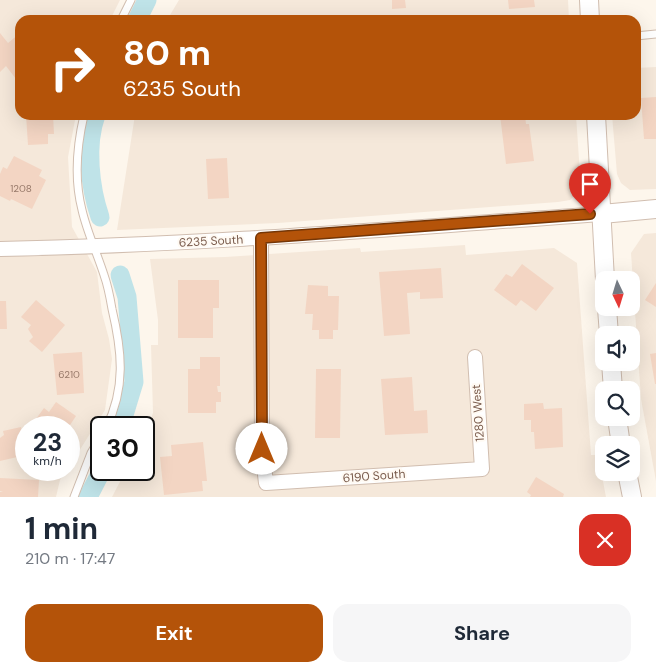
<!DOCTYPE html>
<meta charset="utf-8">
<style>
body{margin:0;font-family:"DM Sans",sans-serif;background:#f6f6f7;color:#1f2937;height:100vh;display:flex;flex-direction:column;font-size:19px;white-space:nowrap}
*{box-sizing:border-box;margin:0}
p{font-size:16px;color:#747a83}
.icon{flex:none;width:28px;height:28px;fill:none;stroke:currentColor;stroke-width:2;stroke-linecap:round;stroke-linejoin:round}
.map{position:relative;height:497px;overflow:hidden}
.sheet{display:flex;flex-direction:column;background:#fff;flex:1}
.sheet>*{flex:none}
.banner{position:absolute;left:15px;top:15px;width:626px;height:105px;border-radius:15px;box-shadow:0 5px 20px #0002;background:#b45309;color:#fff;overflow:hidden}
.needle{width:32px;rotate:176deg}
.buttons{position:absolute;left:595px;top:271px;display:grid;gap:10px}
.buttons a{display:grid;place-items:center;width:45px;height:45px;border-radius:10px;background:#fff;box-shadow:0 5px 20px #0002;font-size:25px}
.speed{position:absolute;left:15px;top:416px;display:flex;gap:10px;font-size:25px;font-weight:700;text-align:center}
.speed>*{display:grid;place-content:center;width:65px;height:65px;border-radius:50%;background:#fff;box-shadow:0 5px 20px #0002;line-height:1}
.speed small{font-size:12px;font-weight:400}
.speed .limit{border:2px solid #111;border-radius:8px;background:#fff;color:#111}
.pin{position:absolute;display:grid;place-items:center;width:42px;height:42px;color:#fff;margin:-51px -21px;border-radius:50% 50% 50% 0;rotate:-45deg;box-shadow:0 0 5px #0007}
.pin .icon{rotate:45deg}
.me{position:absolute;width:55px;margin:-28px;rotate:0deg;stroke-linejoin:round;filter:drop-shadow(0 0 4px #0008)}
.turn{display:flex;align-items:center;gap:18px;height:105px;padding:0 25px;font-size:22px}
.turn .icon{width:65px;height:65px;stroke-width:2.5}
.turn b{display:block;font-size:35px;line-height:42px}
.round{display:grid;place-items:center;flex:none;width:52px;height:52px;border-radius:15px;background:#f6f6f7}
.overview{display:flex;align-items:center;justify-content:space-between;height:85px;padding:0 25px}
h1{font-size:30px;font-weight:700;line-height:38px}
.primary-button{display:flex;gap:10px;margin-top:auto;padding:10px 25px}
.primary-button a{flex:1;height:58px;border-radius:15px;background:#b45309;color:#fff;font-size:20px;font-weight:700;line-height:58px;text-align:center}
.primary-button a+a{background:#f6f6f7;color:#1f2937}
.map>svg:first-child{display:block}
.residential{fill:#f5e8da}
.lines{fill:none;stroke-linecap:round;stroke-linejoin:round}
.canal{stroke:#bfe3e8;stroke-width:19}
.building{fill:#f3d5c3}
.service-casing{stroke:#d1beb0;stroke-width:9}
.minor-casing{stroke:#d1beb0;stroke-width:16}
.tertiary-casing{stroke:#d1beb0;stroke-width:20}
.service{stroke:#fff;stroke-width:7}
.minor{stroke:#fff;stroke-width:14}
.tertiary{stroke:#fff;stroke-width:18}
.route-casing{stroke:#753606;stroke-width:12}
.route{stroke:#b45309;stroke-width:9}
.labels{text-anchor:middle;stroke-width:4;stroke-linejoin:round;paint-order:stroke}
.number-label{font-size:10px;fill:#987a6a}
.street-label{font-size:12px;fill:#7a5c4d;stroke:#fffaf3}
</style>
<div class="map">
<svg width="656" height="497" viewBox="0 0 656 497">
<rect width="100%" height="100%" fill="#fdf6ec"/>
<g class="residential">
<path d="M0,0H120L110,20H20V115H76L68,157L72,227L97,272L102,313L109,339L112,359L105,410L69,467V428H26V470H67L60,480L56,497H0Z"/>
<path d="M179,0H568L569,20H167Z"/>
<path d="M656,67V189L630,190L621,183L617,174L612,115H636V68Z"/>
<path d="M135,115H576L581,189L570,200L558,202L278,223L117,230Z"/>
<path d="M656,233V481L641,399L631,253L644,234Z"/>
<path d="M465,245L466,255L554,248L577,263L591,455H598L606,497H112L126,470H144V437L153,413L151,345H158V320L150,259L225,257L360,248L361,252Z"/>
</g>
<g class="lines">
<g class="canal">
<path d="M137,20L147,0"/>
<path d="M96,115C85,145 90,188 100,217"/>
<path d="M120,428L134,382L127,297L120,275"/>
<path d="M88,497L102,470"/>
</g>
</g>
<g class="building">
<path d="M392,0H405L406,8L392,9Z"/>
<path d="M508,0H534L535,7L509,9Z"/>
<path d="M0,33L8,43L20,33V76L16,79L6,66L0,72Z"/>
<path d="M656,97V139H644L641,98Z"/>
<path d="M26,115H53L54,134H48V144L28,145Z"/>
<path d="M500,115H525L526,124H529L534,161L506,164Z"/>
<path d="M14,156L42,170L39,176L46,180L32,209L11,199L10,201L0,196V174L3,167L7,169Z"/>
<path d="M227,158L229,198L208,199L206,159Z"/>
<path d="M522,264L554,288L536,311L521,300L516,306L494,290L506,274L512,277Z"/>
<path d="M441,268L443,298L420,299V292L407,293L410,334L384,336L379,272Z"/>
<path d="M178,280H219V308H213V338H178Z"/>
<path d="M656,283V307L645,300Z"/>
<path d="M308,285L328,286V296H339L338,330H333V339H319V330H312L313,314H305Z"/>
<path d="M36,300L65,325L42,352L29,341L33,337L28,329L31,325L21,317Z"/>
<path d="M0,301H6L7,329H0Z"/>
<path d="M82,352L84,393L57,395L53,354Z"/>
<path d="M656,353V384H655L650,354Z"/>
<path d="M200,357H220V386H217L218,392H221V402H216V413H188V369H200Z"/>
<path d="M316,369H341L340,438H315Z"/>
<path d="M412,377L414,411L427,410L428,433L385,435L381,379Z"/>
<path d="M56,402L76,416L68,428H39L33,423L44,408L49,412Z"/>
<path d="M543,403L544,409L562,408L563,447L535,449L534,432H531V420H524V404Z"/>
<path d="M21,427L26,455L0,461V438L4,435L3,431Z"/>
<path d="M203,442L207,481H202L203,491L164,495L160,457L172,456L171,445Z"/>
<path d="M536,477L564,494L563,497H530L531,495L527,492Z"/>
<path d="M0,478L39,480L38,497H0V492L3,491H0Z"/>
</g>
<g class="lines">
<g class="service-casing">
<g id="service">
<path d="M121,20L131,0"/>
<path d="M636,36L656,34"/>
<path d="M84,115C77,145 74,179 82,210C87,232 97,253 104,275C108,286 110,297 112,309C122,351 126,388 106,428"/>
<path d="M74,497L91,453L101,436"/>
</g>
</g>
<g class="minor-casing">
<g id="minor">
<path d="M261,238L262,449L266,483L482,469L475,357"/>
<path d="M0,249C201,245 401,228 602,214"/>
</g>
</g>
<g class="tertiary-casing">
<g id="tertiary">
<path d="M589,0L590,20"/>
<path d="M596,115L605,280"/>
<path d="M602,214L656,209"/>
<path d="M607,308L609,335"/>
<path d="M611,362L613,390"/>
<path d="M617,418L621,445"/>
<path d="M627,472L632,497"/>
</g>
</g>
<use href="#service" class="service"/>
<use href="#minor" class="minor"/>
<use href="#tertiary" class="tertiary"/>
</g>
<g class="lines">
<g class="route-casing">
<path id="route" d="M262,449L261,238L590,214"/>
</g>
<use href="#route" class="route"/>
</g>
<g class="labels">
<g class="number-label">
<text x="21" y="192">1208</text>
<text x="69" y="378">6210</text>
</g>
<g class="street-label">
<text transform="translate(211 241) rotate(-3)" y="4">6235 South</text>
<text transform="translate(478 413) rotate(-94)" y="4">1280 West</text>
<text transform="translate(374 476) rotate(-4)" y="4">6190 South</text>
</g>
</g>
</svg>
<div class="buttons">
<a><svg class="needle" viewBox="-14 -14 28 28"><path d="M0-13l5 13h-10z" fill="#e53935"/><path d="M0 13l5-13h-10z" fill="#747a83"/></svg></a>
<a><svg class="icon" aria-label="sound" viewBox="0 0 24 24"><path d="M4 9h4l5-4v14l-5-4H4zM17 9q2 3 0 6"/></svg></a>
<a><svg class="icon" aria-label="search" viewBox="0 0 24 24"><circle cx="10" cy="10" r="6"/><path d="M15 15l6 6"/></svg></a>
<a><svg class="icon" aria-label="layers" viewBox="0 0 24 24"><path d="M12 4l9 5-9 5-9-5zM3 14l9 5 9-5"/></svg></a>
</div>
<div class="speed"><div>23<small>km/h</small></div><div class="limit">30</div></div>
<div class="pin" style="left:590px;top:214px;background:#d93025"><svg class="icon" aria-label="arrive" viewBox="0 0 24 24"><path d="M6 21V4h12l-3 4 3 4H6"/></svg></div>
<svg class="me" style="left:262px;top:449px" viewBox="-20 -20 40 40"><circle r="19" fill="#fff"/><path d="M0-13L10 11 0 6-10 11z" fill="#b45309"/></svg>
<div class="banner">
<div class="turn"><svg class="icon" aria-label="right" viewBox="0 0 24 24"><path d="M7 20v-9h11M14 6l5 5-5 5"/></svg><div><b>80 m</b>6235 South</div></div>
</div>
</div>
<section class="sheet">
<div class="overview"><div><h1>1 min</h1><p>210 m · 17:47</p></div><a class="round" style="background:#d93025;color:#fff"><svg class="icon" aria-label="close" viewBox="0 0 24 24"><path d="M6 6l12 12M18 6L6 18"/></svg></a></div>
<div class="primary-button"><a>Exit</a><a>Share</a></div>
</section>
